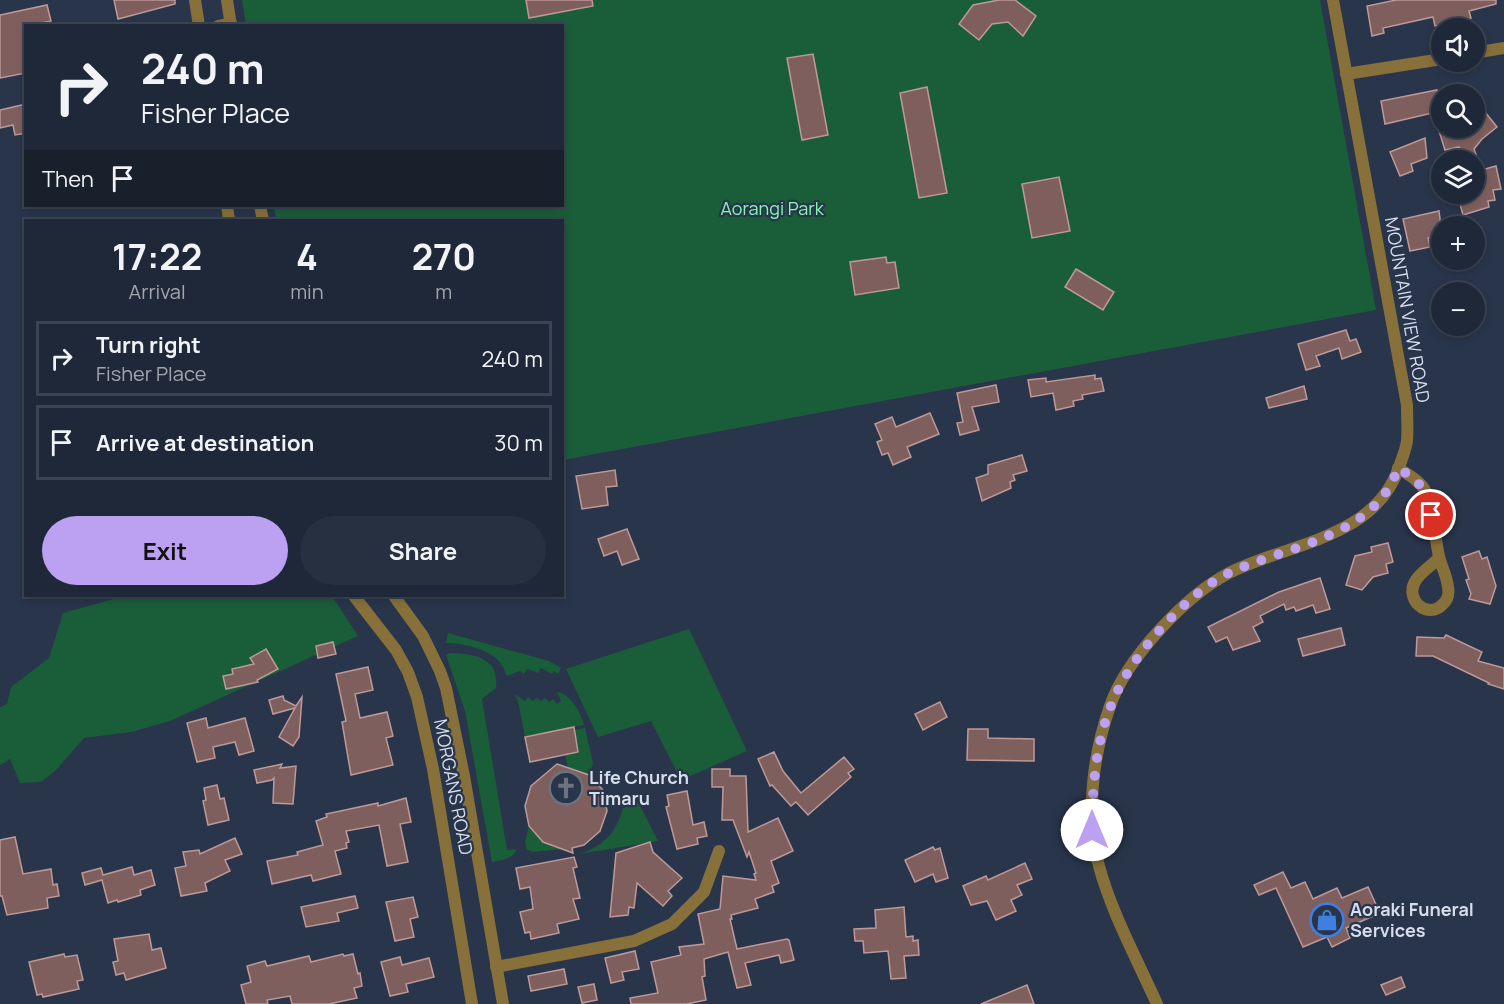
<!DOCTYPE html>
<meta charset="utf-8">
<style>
body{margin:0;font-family:Manrope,sans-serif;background:#273040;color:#f1f3f6;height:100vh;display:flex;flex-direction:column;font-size:22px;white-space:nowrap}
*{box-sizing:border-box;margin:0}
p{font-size:20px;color:#a1a6ae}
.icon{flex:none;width:33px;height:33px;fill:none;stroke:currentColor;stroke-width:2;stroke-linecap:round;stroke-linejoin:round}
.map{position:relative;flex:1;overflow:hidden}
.side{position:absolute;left:24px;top:219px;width:540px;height:378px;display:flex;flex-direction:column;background:#1f2838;border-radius:0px;box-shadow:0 3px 9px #0003,0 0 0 2px #3c4453}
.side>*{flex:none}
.top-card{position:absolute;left:24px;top:24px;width:540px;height:183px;border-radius:0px;box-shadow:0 3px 9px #0003,0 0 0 2px #3c4453;background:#1f2838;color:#f1f3f6;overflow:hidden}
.buttons{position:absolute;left:1431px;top:18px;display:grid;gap:12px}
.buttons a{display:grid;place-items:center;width:54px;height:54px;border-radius:50%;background:#1f2838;box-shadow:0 3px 9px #0003,0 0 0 2px #3c4453;font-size:30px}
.pin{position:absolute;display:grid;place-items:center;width:51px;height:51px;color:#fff;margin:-26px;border:3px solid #fff;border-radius:50%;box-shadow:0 2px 6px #0007}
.me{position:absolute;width:66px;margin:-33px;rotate:0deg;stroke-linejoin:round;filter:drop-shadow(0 0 4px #0008)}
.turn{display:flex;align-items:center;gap:21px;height:126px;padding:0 18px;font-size:27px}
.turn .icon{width:78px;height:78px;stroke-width:2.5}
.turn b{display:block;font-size:42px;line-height:51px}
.then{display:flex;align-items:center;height:57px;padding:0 18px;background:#0003;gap:12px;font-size:22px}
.eta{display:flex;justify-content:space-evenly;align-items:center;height:102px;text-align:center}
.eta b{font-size:36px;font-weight:700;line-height:42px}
.cta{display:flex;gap:12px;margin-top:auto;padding:12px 18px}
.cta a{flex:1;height:69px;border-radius:36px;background:#bca0f2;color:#111;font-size:24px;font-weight:700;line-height:69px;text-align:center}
.cta a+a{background:#273040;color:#f1f3f6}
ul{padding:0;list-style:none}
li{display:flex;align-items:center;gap:18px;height:75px;margin:0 12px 9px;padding:0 6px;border:3px solid #3c4453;border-radius:0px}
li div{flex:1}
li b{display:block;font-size:22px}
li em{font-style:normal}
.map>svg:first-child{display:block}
.green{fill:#1a5d39}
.building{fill:#7f5f5e;stroke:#bd9998;stroke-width:1.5}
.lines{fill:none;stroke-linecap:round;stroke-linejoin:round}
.minor{stroke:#877039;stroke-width:12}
.tertiary{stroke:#877039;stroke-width:12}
.route{stroke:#bca0f2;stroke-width:10;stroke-dasharray:0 18}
.labels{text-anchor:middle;stroke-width:4.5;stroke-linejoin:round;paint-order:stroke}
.park-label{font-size:18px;fill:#83f7b2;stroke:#29354b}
.street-label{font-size:18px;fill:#d6deec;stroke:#29354b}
.poi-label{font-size:18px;font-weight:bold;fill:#d6deec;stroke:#29354b;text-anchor:start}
</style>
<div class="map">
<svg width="1504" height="1004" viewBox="0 0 1504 1004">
<rect width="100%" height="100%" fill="#29354b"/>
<g class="green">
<path d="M242,0H1320L1376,310L563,460L562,220H276L274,206H562V26L246,25Z"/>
<path d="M117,596H332L358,636L170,721L131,732L84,738L57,769L41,782L20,783L10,759L0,765V707L7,704L11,687L49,658L63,613L114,599Z"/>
<path d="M689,629L747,751L681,780L651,721L598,737L566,669Z"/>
<path d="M448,633L549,661L561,668L558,674L554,671L552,674L541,668L538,673L527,669L524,674L520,671L507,676C504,670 502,663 497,659C484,648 462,643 446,643Z"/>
<path d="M450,653C475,654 499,657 496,688L482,699L507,850L517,849C513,859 502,860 492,862L465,711L446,655Z"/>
<path d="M557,692C571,694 581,713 584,725L525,737L518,701L514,694L525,701L528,697L533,701L537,698L541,701L545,698L549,702L553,699L557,704L561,701Z"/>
<path d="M585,728L593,763L589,775L568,768L565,754L579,751L577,742L574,743V730Z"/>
<path d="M638,802L658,841L579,854C604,846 616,833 623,808Z"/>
<path d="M529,826L543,842L563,849L533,852L527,850L525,842Z"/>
</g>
<g class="building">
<path d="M114,0H175V4L118,19Z"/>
<path d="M526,0H592L593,6L529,18Z"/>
<path d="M999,0H1015L1036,16L1023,36L1008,22L992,24L979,40L959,24L973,5Z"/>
<path d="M1396,0H1496V4L1469,11L1471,18L1451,23L1435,26L1433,17L1383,28L1384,33L1372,36L1367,6Z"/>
<path d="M47,5L51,21L26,26V73L0,78V15Z"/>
<path d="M813,54L828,135L802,140L787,58Z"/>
<path d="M927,87L947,193L919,198L900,93Z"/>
<path d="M1437,90L1441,111L1385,124L1381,101Z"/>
<path d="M26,104V133L15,135L13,125L0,128V110Z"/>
<path d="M1485,112L1497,127L1482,139L1474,149L1478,160H1463L1459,147L1445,150L1439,131L1456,128H1474V118Z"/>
<path d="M1425,138L1427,158L1411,164L1413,171L1400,176L1390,152Z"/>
<path d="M1496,166L1501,189L1493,190L1495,200L1488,201L1489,207L1463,215L1458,197L1474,194V172Z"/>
<path d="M1059,177L1070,231L1032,238L1022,184Z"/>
<path d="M1439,211L1442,235L1428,238L1430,247L1410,251L1403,219Z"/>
<path d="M886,257L887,263L895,262L899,288L855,295L850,262Z"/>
<path d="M1076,269L1114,292L1103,310L1065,287Z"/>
<path d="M1346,330L1350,341L1356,339L1361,352L1342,359L1339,348L1316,356L1320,366L1306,370L1298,344Z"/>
<path d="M1095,375V379L1101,378L1104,391L1082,395L1083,399L1073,401L1074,406L1056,410L1053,393L1031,397L1028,380L1046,378V382Z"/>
<path d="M996,385L999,402L972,407L979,430L960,435L957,423L963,422L957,393Z"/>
<path d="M1304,386L1307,399L1269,408L1266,398Z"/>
<path d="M930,413L939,434L907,447L911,457L893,465L888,453L882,455L877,442L882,440L875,424L892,417L896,427Z"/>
<path d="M1022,455L1027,471L1013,475L1015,480L1010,482L1011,488L982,501L976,478L988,474V465Z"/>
<path d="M615,470L617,486L606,487L608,505L582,509L576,476Z"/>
<path d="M627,529L639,559L622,565L617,551L604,556L598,539Z"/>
<path d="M1388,543L1393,562L1386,564L1388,573L1373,577L1362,590L1346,585L1355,556L1372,552L1371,547Z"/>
<path d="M1479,551L1482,559L1487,557L1496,586L1490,604L1469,599L1471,594L1466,580L1469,579L1462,557Z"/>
<path d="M1320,578L1330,609L1316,613L1313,605L1296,611L1294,607L1286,610L1284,604L1260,616L1263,622L1253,627L1260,641L1233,650L1227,637L1216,642L1208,627L1279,592Z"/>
<path d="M1341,628L1345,645L1303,656L1298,639Z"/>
<path d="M1446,635L1482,652L1478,661L1504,668V689L1488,684L1489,683L1433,656H1416L1417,637L1444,638Z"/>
<path d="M333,642L336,654L318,658L316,646Z"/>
<path d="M266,649L278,669L257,680L258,682L226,689L223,676L233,674L232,669L254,664L250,658Z"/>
<path d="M368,667L373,690L355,694L360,718L387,712L393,736L386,738L393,765L351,775L342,722L346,721L336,674Z"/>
<path d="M283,696L284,700L296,706L302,697L299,737L293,746L279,737L295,708L273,714L269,700Z"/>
<path d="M940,702L947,717L923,730L915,714Z"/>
<path d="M206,718L208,728L245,718L254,751L239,755L235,742L213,747L215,758L197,762L187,723Z"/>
<path d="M574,727L578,752L530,762L525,737Z"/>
<path d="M968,729H988V738L1034,739V761L967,760Z"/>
<path d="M774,752L783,771L801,793L844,757L854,769L848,773L851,777L808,815L796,802L791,806L772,785L770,786L758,759Z"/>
<path d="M282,764L280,768L296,766L293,804L273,803L274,778L272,780L257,783L254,770Z"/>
<path d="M557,764L589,775L603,790L607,811L600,831L584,845L572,848L573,853L543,842L529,826L525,806L531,786Z"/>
<path d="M712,769H730V776H746L748,832L778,818L793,851L771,861L779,883L772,886L774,892L755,899L758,908L731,915L732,919H730L737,949L787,939L789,940L794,960L781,963L779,955L745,963L751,985L737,988L728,952L704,959L705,976L702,977L706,1000L687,1004H631L630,998L658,993L651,962L681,955L679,947L704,944L698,914L720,909L723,876L756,880L754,874L756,873L749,852L747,857L733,820H722L723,787H712Z"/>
<path d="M217,785L220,799L224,798L229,820L208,825L203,801L206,800L204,788Z"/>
<path d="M687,791L693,825L704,822L707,836L697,838L698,844L677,849L666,807L669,806L667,795Z"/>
<path d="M406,798L411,822L400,824L408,862L387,866L379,825L346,831L349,842L346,843L347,848L335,851L341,874L313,881L311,875L272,884L267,861L298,855L297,852L323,845L316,821L327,817L326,814L378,803V806Z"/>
<path d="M15,837L23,874L51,869L53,885L57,884L59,896L47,898L48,908L7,915L2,896H0V840Z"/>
<path d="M235,838L242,854L225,860L230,871L205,883L207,891L181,896L175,868L186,866L183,852L199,850L200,854Z"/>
<path d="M650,842L653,852L682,878L668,891L672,896L663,906L637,883L634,908L629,907L628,915L610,917L616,853Z"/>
<path d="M933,847L935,850L940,848L948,878L936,882L933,874L915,882L905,860Z"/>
<path d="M574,857L577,867L573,868L580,898L573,899L579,919L557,924L559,933L531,939L530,932L525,933L520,912L533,909L530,887L520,889L516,868Z"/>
<path d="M1025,863L1032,879L1017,885L1022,895L1011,900L1016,911L996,920L987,901L971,905L963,886L986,876L988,880Z"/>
<path d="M132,867L134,875L151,870L155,885L140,890L141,895L118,902L117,900L108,903L102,880L85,885L82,873L101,868L103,875Z"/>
<path d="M1283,872L1291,888L1305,882L1313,899L1337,888L1342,898L1368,887L1380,913L1346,928L1350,938L1332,947L1327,937L1303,947L1276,888L1259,895L1254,885Z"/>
<path d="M355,896L358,908L337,913L339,921L306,927L301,907Z"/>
<path d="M413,897L418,917L410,919L414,937L395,941L386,902Z"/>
<path d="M904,907L906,937L913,936V941L918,940L919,955L904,956L906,978L891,979L888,951L864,953L863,941H855L854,929L876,928L875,910Z"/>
<path d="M149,934L152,950L161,948L166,968L126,980L124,973L116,975L113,962L118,961L114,939Z"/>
<path d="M635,951L639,969L622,972L624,980L611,983L605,958Z"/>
<path d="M64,954L65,957L77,955L83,980L77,981L79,989L43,997L42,994L37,995L29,962Z"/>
<path d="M343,954L344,956L353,954L358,974L360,973L362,986L354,988L357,998L329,1004H292L290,996L267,1000L268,1004H246L241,985L251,982L247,966L265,961L267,966L309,956L311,962Z"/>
<path d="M400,957L402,965L429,958L434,977L406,984L408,992L390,996L381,962Z"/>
<path d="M564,969L567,984L531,991L528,976Z"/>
<path d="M1401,977L1405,987L1386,995L1381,985Z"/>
<path d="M594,984L597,1000L582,1003L578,987Z"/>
<path d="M1027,985L1034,1004H981Z"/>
</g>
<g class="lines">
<g class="minor">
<path d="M1474,53L1504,48"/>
<path d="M1346,74L1442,59"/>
<path d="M1398,468C1409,475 1420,481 1426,492C1433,506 1435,540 1439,556C1441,566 1447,576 1448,587C1449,593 1448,600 1443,604C1428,621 1403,599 1416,580C1421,572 1432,565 1439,558"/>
<path d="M496,967L634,941L672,924L704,892L719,851"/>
</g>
<g class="tertiary">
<path d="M195,0L199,26"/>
<path d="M227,0L231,26"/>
<path d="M218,26L231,23"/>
<path d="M227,206L229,220"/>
<path d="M260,206L263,220"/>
<path d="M354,596L396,650L408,672L417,697L433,769L472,1004"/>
<path d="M394,596L423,636L440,671L446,688L464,776L503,1004"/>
<path d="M1157,1004C1137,959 1112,914 1099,866C1085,815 1093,755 1110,706C1126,659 1185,596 1229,573C1288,543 1375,539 1399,467C1402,459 1406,449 1407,441C1408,429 1407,417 1407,405L1333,0"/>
</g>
</g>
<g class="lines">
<path class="route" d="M1092,830C1093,739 1106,686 1170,619C1188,601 1207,583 1231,572C1288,546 1375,537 1398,468C1421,482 1426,489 1431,515"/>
</g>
<defs>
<g id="church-ring" transform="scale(1.725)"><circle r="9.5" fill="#29354b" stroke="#6b7280" stroke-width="1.5"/><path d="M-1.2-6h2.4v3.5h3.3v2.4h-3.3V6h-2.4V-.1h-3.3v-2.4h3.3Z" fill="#6b7280"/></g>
<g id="shop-ring" transform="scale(1.725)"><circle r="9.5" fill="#29354b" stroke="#3f7fe0" stroke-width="1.5"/><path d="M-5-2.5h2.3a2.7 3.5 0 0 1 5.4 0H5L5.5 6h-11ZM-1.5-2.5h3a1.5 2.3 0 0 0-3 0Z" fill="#3f7fe0"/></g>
</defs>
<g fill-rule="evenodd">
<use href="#church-ring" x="566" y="788"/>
<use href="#shop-ring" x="1327" y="920"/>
</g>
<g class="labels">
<g class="park-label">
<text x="772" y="215">Aorangi Park</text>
</g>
<g class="street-label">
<text transform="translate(1407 310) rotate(80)" y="6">MOUNTAIN VIEW ROAD</text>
<text transform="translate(453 787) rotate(79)" y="6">MORGANS ROAD</text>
</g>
<g class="poi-label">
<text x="589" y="784">Life Church<tspan x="589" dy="21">Timaru</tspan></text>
<text x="1350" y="916">Aoraki Funeral<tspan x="1350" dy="21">Services</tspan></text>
</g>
</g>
</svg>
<div class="buttons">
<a><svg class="icon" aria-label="sound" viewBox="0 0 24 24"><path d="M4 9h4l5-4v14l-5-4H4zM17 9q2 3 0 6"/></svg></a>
<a><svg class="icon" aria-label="search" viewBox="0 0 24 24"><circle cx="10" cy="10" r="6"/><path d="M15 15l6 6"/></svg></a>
<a><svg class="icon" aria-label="layers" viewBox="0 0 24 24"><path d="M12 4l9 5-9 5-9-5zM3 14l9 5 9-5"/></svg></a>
<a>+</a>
<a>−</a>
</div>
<div class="pin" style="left:1431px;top:515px;background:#d93025"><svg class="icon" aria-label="arrive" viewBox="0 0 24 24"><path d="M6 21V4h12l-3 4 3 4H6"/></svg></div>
<svg class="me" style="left:1092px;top:830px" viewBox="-20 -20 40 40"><circle r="19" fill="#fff"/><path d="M0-13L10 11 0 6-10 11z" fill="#bca0f2"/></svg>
<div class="top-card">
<div class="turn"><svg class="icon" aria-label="right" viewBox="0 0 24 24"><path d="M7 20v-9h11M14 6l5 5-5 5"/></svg><div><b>240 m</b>Fisher Place</div></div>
<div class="then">Then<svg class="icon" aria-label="arrive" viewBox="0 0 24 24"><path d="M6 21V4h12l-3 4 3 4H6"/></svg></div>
</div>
<section class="side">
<div class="eta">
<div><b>17:22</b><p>Arrival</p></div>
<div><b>4</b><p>min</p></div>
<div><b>270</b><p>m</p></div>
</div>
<ul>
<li><svg class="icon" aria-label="right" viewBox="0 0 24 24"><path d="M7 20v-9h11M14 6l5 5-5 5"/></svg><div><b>Turn right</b><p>Fisher Place</p></div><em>240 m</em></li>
<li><svg class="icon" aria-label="arrive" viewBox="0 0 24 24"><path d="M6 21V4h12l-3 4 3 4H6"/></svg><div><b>Arrive at destination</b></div><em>30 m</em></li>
</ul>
<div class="cta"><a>Exit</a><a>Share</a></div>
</section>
</div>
